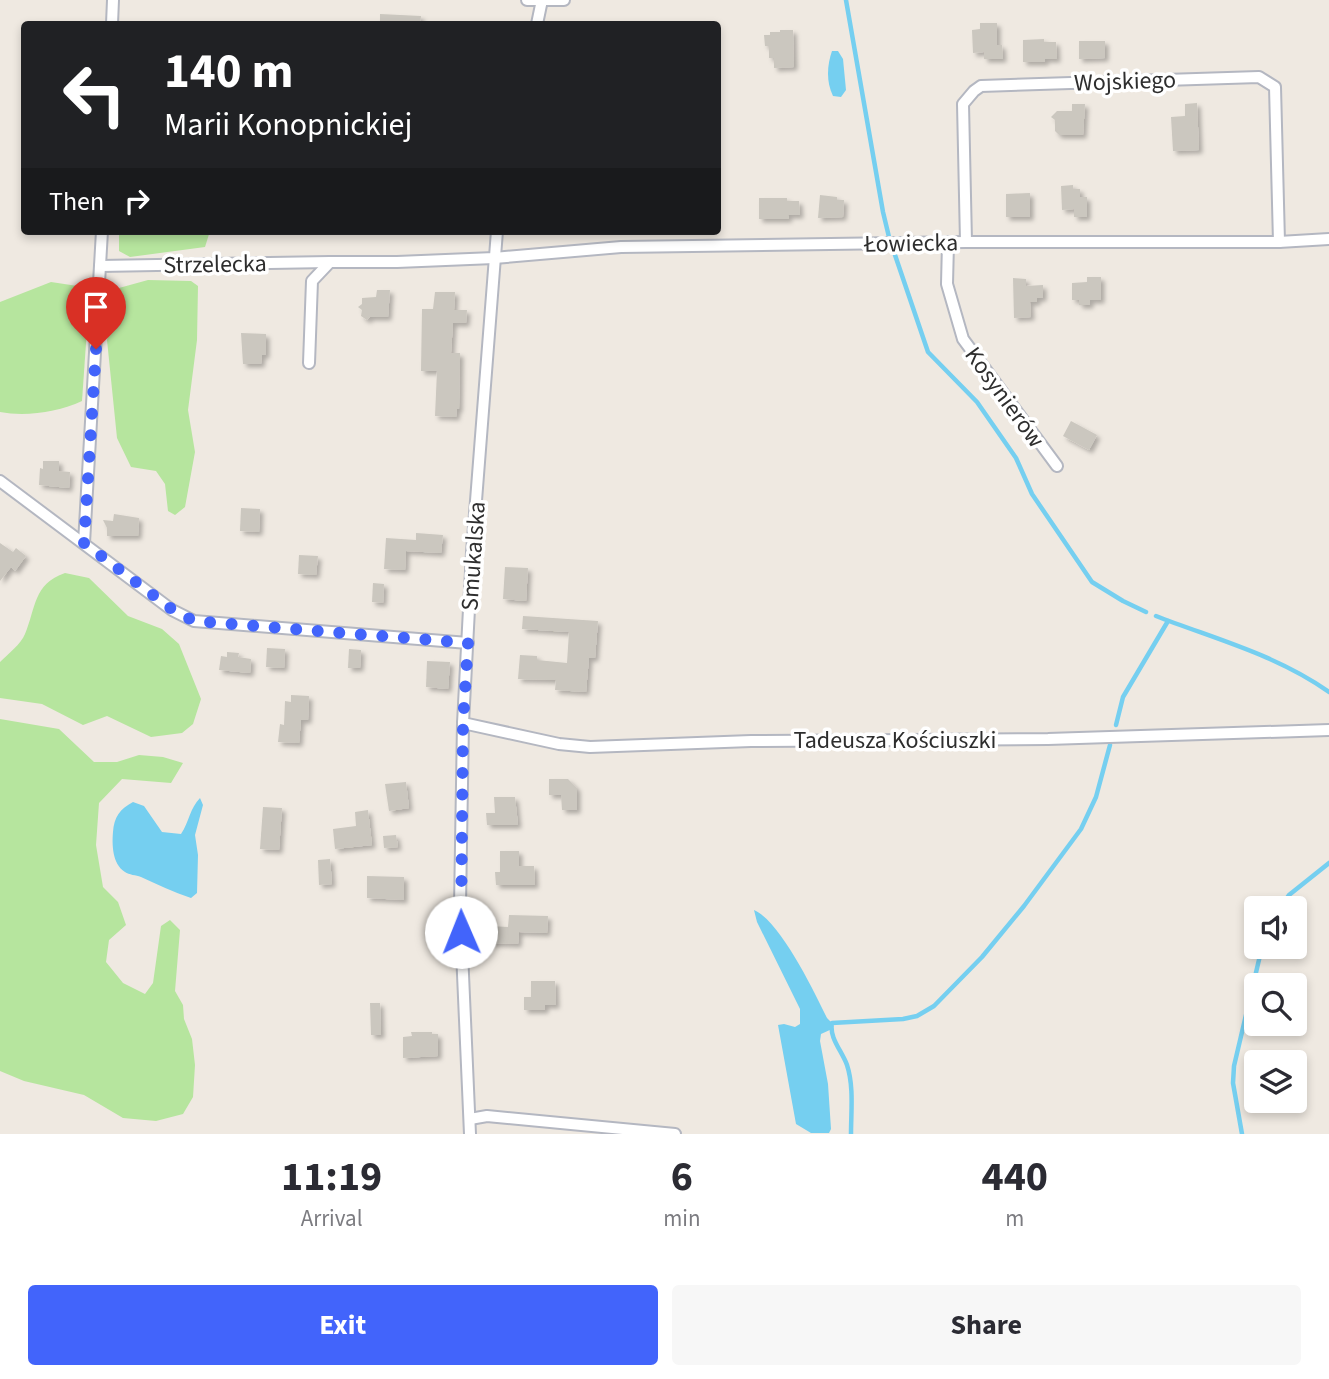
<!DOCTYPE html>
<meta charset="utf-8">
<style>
body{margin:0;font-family:"Source Sans 3",sans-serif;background:#f7f7f7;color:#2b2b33;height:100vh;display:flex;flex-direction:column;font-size:26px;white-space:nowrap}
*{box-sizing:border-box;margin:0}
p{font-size:23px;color:#7c7c81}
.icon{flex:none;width:38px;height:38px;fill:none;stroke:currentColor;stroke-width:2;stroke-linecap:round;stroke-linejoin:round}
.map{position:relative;height:1134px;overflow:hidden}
.side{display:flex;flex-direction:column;background:#fff;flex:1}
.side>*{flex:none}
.guide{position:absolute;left:21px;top:21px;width:700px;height:214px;border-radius:7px;box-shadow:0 4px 10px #0003;background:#202124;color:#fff;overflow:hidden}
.buttons{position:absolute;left:1244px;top:896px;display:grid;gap:14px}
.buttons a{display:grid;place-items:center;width:63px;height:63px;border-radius:7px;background:#fff;box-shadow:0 4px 10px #0003;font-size:35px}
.pin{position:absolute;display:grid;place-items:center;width:60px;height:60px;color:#fff;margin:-72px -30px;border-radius:50% 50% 50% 0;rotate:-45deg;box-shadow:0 0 7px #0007}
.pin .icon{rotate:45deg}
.me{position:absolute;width:77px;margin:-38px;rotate:359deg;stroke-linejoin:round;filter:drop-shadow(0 0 5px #0008)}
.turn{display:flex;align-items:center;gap:24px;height:147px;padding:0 28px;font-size:32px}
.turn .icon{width:91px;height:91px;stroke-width:2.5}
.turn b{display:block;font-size:49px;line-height:60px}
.then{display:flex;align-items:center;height:66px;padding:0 28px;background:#0003;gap:14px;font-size:26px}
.eta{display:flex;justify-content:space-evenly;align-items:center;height:119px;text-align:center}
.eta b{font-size:42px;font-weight:700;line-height:49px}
.action{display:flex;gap:14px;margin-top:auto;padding:14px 28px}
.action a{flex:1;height:80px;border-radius:7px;background:#4264fb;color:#fff;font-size:28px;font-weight:700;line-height:80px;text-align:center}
.action a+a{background:#f7f7f7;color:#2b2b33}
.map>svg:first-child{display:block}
.green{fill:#b6e59e}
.water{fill:#75cff0}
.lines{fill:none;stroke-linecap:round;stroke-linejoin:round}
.stream{stroke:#75cff0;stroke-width:4.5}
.building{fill:#cbc7bf;filter:url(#shadow)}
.street-casing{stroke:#b4b7c1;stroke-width:14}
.street{stroke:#fff;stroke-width:10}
.route{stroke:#4264fb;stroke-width:12;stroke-dasharray:0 21.6}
.labels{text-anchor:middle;stroke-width:7;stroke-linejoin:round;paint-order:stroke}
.street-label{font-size:24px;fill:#2e2e2e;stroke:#fff}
</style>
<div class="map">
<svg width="1329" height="1134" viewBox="0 0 1329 1134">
<defs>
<filter id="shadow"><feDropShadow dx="3.5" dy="3.5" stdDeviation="2" flood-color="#0004"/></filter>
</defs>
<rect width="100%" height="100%" fill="#efe9e1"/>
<g class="green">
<path d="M119,231H210L205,247L130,257L119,251Z"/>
<path d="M148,280L191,281L198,286L197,340L188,410L195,452L185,507L175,515L168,511L165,484L156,471L131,467L117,438L107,340L119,288Z"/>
<path d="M51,282L84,287L89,300L82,401C58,412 26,417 0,412V302Z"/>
<path d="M65,573L89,578L128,616L162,629L179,644L201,699L193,724L182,733L151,737L107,716L83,725L42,704L0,698V662C8,654 21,644 25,634C36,608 33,584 65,573Z"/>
<path d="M0,719L59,729L94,762H117L139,755L163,757L183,763L171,783L122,779L99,803L96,845L103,887L118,902L126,925L109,940L106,962L123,983L145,994L153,983L161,926L170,920L180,930L175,991L183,1005L184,1019L192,1039L195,1065L193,1097L183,1114L156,1121L123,1118L84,1095L24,1081L0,1071Z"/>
</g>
<g class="water">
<path d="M832,51H838L843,59L846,90L841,97L833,96C826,82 827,65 832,51Z"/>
<path d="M200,798L203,805L195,835L198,855L197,893L191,898C173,892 157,884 141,877C136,875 129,875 125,872C112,864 112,844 113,832C114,817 120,809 133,802L144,806L162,832L181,834C189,822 190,808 200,798Z"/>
<path d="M754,910C780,921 814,991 827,1018L833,1024L832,1029L821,1034L820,1041L828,1084L831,1129L829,1133H811L796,1124L778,1025L784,1024L795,1027L800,1024V1009L757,922Z"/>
</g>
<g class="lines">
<g class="stream">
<path d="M846,0L883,212L889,237"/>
<path d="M895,255L928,352L977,402L1016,458L1032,494L1092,582L1123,601L1146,612"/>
<path d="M1156,616C1215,639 1277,655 1329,692"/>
<path d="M1116,725L1123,697L1168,621"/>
<path d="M1280,908L1289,895L1329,863"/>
<path d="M851,1134C851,1112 854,1086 847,1065C842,1051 829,1038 832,1023L903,1019L917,1016L934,1006L982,957L1024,906L1081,829L1096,797L1110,745"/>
<path d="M1242,1134L1233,1083L1234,1066L1262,947"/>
</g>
</g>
<g class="building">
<path d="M380,14L421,16L420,24H380Z"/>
<path d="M980,23H997V45H1002L1003,59H984V52L973,53L972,30L980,29Z"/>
<path d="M780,30H793L794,67L774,68V58H769V46H765L764,35H770V32H780Z"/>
<path d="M1044,39V42H1056L1057,59H1045V62H1023V40Z"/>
<path d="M1079,41H1105V58L1079,59Z"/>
<path d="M1197,103L1199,150L1173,151L1171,117L1185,116V104Z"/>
<path d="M1072,104H1085L1083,135H1059L1055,131V120L1051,117L1057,111H1072Z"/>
<path d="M1073,185V189H1080V197H1087V217H1074V209L1062,210L1061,186Z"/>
<path d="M1030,193V217H1006V194Z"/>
<path d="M820,195L837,197V200H844L843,217L818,218Z"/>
<path d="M759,198H787V201H799L800,215H788L789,219H759Z"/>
<path d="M1087,277H1101V300H1090V305H1079V300H1072V283L1087,282Z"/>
<path d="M1013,278L1026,279V286L1043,285V298H1037V302H1030L1031,317L1014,318Z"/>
<path d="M377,290H390L388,317H370L367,320L361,316L362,310L358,307L362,304V298L376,297Z"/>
<path d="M435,292H455L454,310H467L466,323H453L451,353H460L459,409H457L456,417L435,416L437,371H421L422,309H433Z"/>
<path d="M241,333L266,334V355H262L261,364H243Z"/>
<path d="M1071,421L1097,435L1089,450L1063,436Z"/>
<path d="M43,461H59V471L70,472L69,488L39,485L40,468L43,469Z"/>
<path d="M241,508L260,509L259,532L240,531Z"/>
<path d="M114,514L139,518L138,536H107V528L103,520L113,521Z"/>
<path d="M416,533L443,535L441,553L406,551L405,570L384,569L386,538L416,540Z"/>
<path d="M0,543L13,552L16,548L26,556L15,571L11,567L0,581Z"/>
<path d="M299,555L318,556L316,575L298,574Z"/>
<path d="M505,567L528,568L526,601L503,599Z"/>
<path d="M373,583L384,584L383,603L372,602Z"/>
<path d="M523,616L598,621L595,658H589L586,692L555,690L556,680L518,679L520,655L537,656V660L567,663L569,632L522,629Z"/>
<path d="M267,648L285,649L284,668L266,667Z"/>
<path d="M349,649L361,650L360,668H348Z"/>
<path d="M227,652L239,653L238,657L251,659L250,673L219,670L221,656L227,657Z"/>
<path d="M427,661L450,662L448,689L426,687Z"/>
<path d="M291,695L309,696L308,720H301L299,743L278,742L280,724L284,725L285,701L291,702Z"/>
<path d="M549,779H568L577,788V810H562L561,795H549Z"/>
<path d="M406,782L409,808L389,811L385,784Z"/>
<path d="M494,797H515L518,825H487L486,813H495Z"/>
<path d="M263,807L282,808L279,850L260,849Z"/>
<path d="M368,810L372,845L335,849L333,829L356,826L355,812Z"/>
<path d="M396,835L398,847L384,848L383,836Z"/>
<path d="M500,851H519V866H534L535,885H496L495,872H500Z"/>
<path d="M330,859L332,884L319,885L318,860Z"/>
<path d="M367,876L404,877V900L367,898Z"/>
<path d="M509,915L548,916L547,933L519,932L518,944L489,943V926L508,927Z"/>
<path d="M531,981H555L556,1005H545V1010H524V997H531Z"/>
<path d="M370,1003H380L381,1035H371Z"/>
<path d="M411,1032H432V1034H438V1056L403,1058V1037L412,1036Z"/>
</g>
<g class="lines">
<g class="street-casing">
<g id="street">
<path d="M527,0H564"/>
<path d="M112,24L113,0"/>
<path d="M537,24L542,0"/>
<path d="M966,242L963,104L974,91L981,86L1259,77L1275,87L1279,242"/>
<path d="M948,243L947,284L963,339L1057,466"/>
<path d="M100,266L330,262"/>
<path d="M309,363L312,281L330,262H397L494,258L621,247L966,242H1279L1329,239"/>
<path d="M0,481L172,610L194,621L468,643"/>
<path d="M84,543L102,231"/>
<path d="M463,723L559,744L590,747L751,741L1048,739L1329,730"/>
<path d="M470,1119L487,1116L675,1134"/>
<path d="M470,1134L460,906L463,723L472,552L497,231"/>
</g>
</g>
<use href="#street" class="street"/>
</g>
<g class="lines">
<path class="route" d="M96,349L84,543L173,610L194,621L468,643L463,723L461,932"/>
</g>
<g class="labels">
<g class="street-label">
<text transform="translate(1125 81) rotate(-2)" y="8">Wojskiego</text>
<text transform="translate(911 243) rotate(-1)" y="8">Łowiecka</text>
<text transform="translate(215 264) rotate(-1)" y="8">Strzelecka</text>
<text transform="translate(1005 397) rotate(54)" y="8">Kosynierów</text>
<text transform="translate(473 556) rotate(-86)" y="8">Smukalska</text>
<text x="895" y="748">Tadeusza Kościuszki</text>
</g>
</g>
</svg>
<div class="buttons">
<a><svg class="icon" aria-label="sound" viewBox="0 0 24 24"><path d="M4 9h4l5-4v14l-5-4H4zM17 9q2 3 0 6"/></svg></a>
<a><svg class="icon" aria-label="search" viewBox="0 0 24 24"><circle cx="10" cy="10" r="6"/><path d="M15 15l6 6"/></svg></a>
<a><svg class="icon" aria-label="layers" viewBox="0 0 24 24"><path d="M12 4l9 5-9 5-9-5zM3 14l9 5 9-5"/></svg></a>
</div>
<div class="pin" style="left:96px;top:349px;background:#d93025"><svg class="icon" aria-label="arrive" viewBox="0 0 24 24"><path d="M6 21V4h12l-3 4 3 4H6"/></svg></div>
<svg class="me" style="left:461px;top:932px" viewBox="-20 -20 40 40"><circle r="19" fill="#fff"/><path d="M0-13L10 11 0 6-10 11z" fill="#4264fb"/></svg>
<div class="guide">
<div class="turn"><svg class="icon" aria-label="left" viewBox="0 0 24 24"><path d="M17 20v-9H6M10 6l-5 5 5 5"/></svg><div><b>140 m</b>Marii Konopnickiej</div></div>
<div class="then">Then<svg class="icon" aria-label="right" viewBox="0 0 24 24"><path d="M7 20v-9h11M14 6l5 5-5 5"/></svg></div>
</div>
</div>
<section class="side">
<div class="eta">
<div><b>11:19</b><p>Arrival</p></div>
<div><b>6</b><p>min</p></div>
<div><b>440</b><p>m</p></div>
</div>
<div class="action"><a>Exit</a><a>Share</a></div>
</section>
